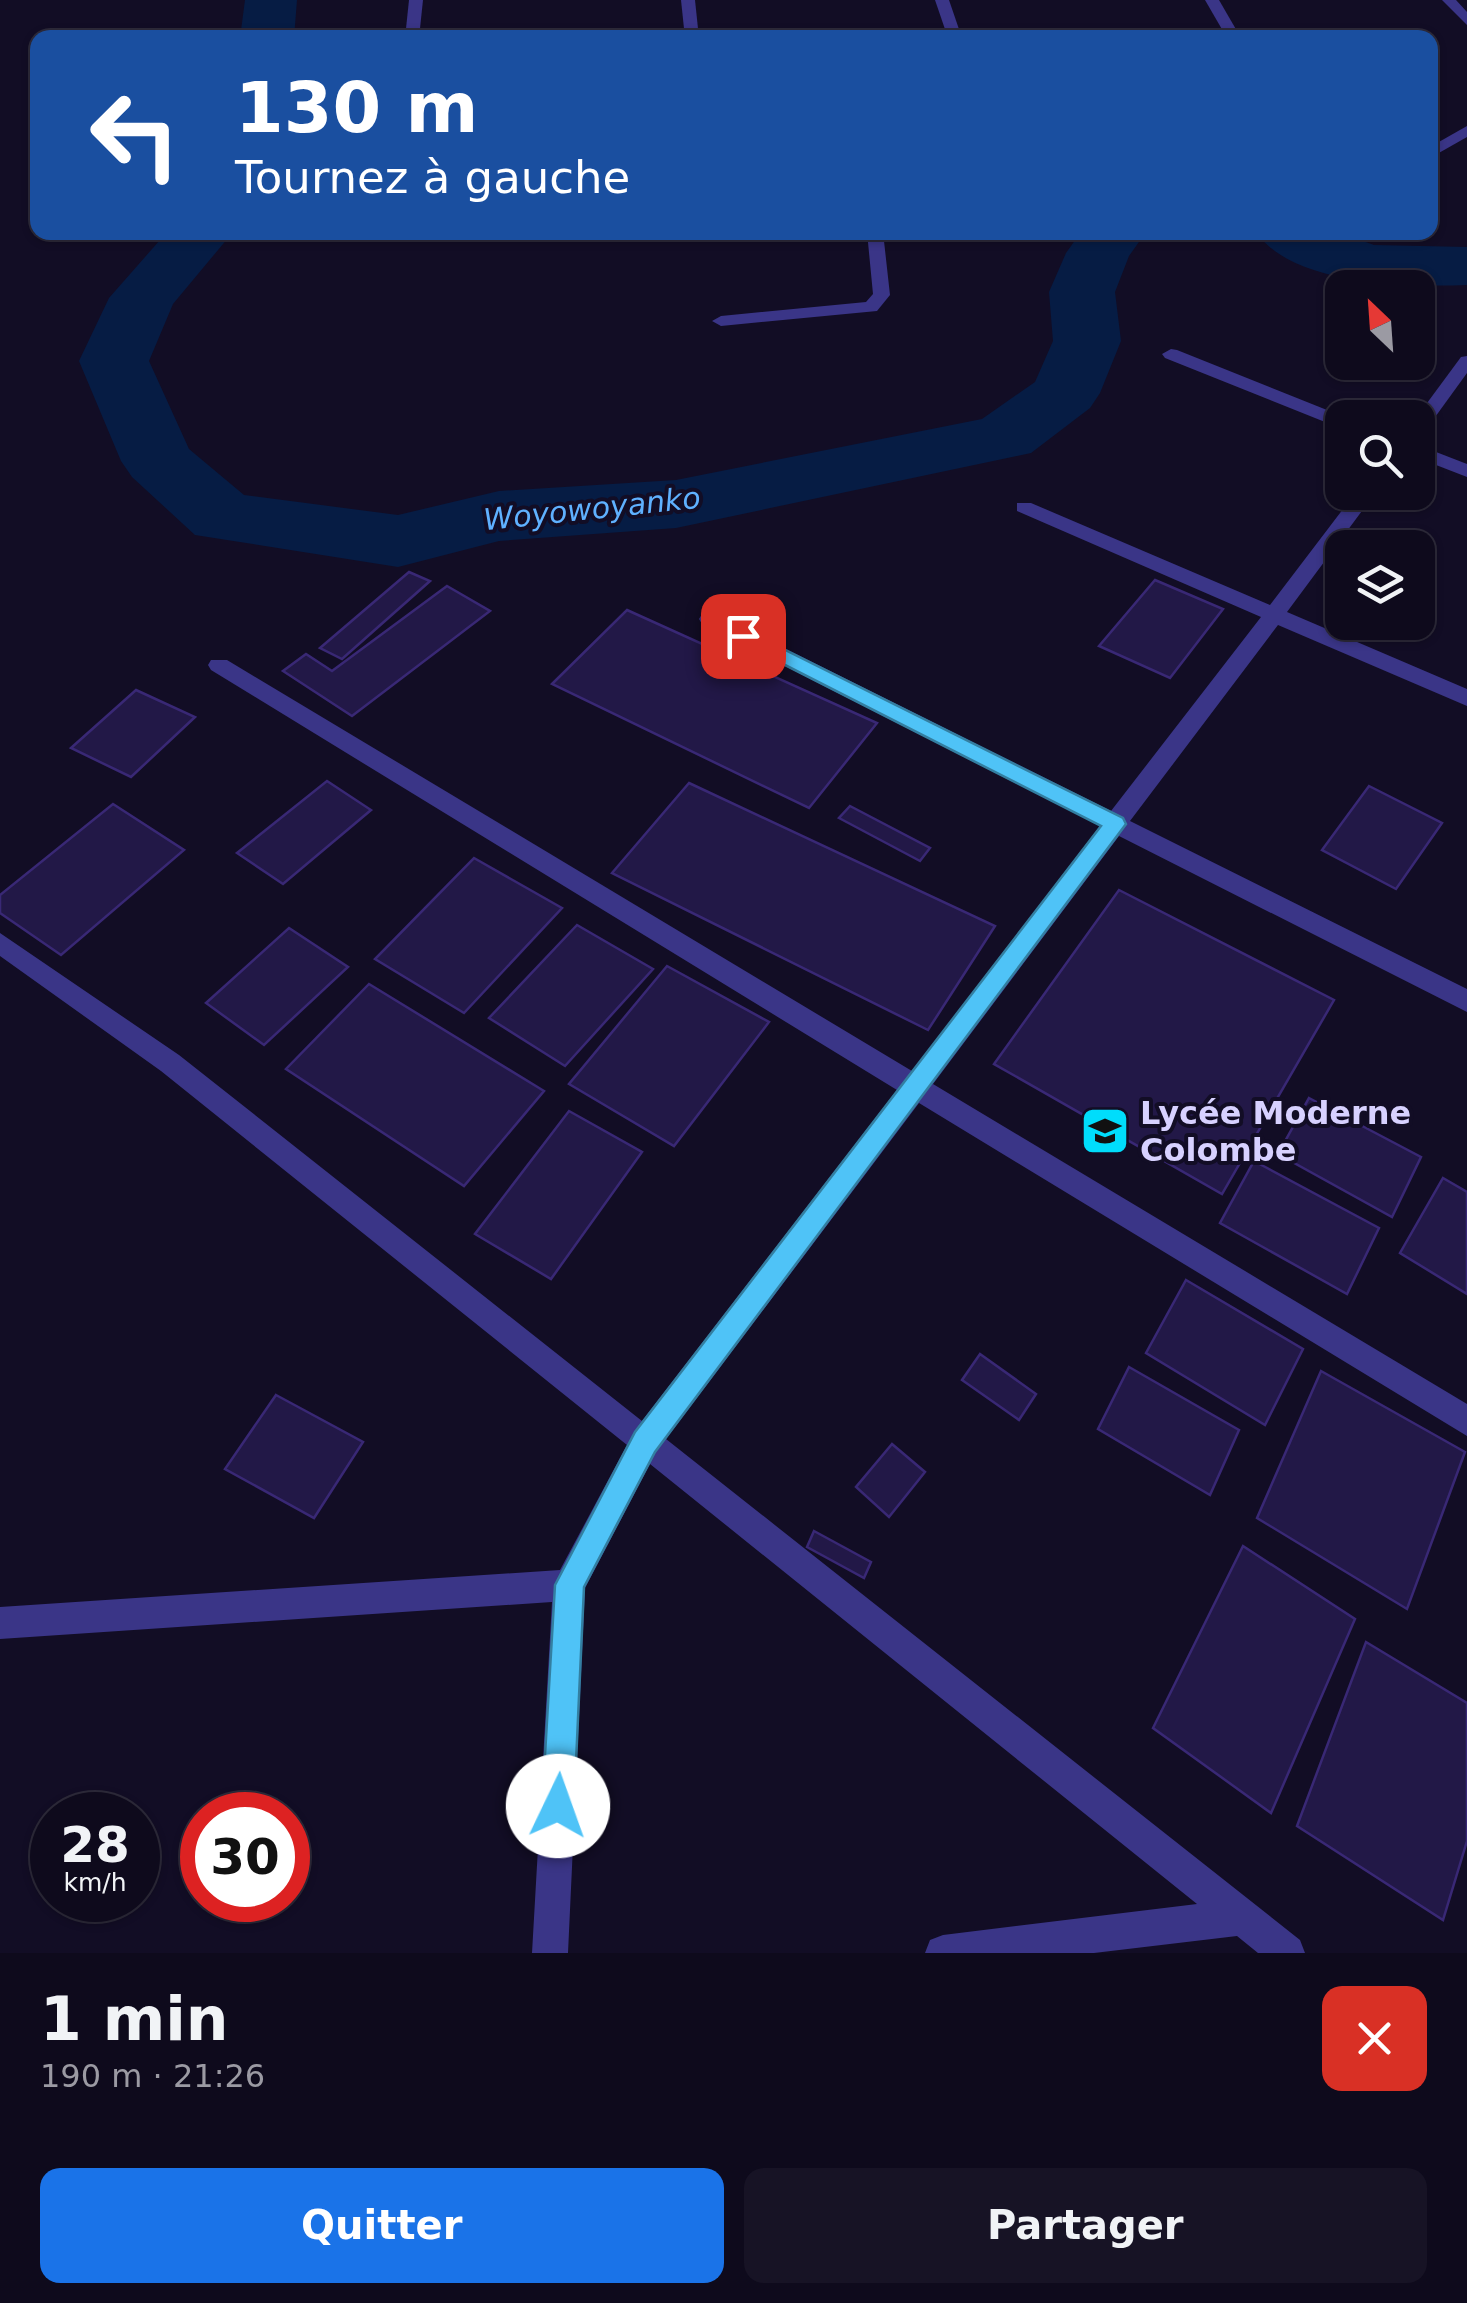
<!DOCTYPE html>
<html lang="fr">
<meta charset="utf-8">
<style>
body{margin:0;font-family:"DejaVu Sans",sans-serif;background:#171325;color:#f1f3f6;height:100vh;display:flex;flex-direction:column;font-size:38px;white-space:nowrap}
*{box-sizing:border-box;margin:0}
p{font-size:32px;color:#9b9aa3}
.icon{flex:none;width:55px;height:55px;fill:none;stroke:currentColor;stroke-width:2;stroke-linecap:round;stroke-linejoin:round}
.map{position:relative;height:1953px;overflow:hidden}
.side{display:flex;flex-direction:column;background:#0e0a1c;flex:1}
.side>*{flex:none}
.top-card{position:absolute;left:30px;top:30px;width:1408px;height:210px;border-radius:20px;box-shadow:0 2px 8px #0004,0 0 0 2px #2e2b3b;background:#1a4fa0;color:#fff;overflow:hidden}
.needle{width:65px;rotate:335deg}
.controls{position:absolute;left:1325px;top:270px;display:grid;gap:20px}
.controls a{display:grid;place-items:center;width:110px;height:110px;border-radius:20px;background:#0e0a1c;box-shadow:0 2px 8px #0004,0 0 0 2px #2e2b3b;font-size:50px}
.speed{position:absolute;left:30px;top:1792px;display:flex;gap:20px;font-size:50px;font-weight:700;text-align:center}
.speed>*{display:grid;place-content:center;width:130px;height:130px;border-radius:50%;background:#0e0a1c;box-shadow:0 2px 8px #0004,0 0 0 2px #2e2b3b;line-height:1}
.speed small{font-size:25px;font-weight:400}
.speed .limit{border:15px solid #d22;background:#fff;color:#111}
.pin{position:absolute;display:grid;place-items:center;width:85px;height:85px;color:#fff;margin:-42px;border-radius:20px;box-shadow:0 5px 15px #0006}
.me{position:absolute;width:110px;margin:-55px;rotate:3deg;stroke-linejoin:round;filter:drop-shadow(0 0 8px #0008)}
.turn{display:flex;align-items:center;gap:35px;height:210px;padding:0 40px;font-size:45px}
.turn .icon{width:130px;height:130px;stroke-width:2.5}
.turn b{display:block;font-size:70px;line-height:85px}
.round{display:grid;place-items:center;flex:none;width:105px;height:105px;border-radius:20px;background:#171325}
.headline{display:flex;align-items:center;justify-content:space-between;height:170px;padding:0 40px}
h1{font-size:60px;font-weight:800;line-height:75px}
.action{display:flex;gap:20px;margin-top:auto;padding:20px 40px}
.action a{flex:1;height:115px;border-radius:20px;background:#1a73e8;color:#fff;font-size:40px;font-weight:800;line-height:115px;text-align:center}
.action a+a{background:#171325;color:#f1f3f6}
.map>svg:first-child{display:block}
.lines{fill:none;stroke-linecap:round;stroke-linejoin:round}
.river{fill:#061c44;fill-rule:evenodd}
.building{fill:#221847;stroke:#392875;stroke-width:2.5}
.minor{fill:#3a3587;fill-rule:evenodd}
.route{fill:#4fc3f7;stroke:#337fa1;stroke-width:2.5}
.labels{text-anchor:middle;stroke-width:8;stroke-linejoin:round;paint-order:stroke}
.far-water-label{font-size:30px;font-style:italic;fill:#5fb1ff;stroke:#120d25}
.poi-label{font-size:32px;font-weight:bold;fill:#d7d1ff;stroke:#120d25;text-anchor:start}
</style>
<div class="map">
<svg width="1467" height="1953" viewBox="0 0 1467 1953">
<rect width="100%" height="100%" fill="#120d25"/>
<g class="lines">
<g class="river">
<path d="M245,0H297L294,38H240Z"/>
<path d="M167,232H233L173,304L149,361L189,449L244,495L398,515L499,491L676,480L982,419L1035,382L1053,341L1049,292L1066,253L1081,232H1146L1129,256L1115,292L1121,341L1100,393L1090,408L1031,453L676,528L499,541L398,567L195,535L132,477L121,461L79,361L109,298Z"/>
<path d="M1256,232H1338L1374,245L1467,247V285C1408,287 1293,286 1256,232Z"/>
</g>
</g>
<g class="building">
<path d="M409,572L430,581L342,659L320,648Z"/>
<path d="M1155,580L1223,609L1170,678L1099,646Z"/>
<path d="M447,586L490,611L352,716L283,671L306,654L332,671Z"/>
<path d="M627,610L877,723L809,808L552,684Z"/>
<path d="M136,690L195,717L131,777L71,748Z"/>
<path d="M327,781L371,810L283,884L237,853Z"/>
<path d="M689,783L995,926L928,1030L612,873Z"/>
<path d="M1369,786L1442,823L1396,889L1322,850Z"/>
<path d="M113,804L184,850L61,955L0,913V895Z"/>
<path d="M850,806L930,848L920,861L839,818Z"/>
<path d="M474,858L562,908L464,1013L375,959Z"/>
<path d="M1119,890L1334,1000L1222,1194L994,1064Z"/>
<path d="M577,925L653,969L565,1066L489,1018Z"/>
<path d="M289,928L348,967L264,1045L206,1003Z"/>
<path d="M667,966L769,1022L674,1146L569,1084Z"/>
<path d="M369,984L544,1091L464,1186L286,1069Z"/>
<path d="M1309,1098L1421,1157L1392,1217L1278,1154Z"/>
<path d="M569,1111L642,1152L551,1279L475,1234Z"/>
<path d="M1254,1161L1379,1228L1347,1294L1220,1223Z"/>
<path d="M1443,1178L1467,1192V1294L1400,1253Z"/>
<path d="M1186,1280L1303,1349L1265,1425L1146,1353Z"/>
<path d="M980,1354L1036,1394L1019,1420L962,1380Z"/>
<path d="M1129,1367L1239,1430L1210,1495L1098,1429Z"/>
<path d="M1321,1371L1465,1452L1407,1609L1257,1518Z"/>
<path d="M276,1395L363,1442L314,1518L225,1469Z"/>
<path d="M892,1444L925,1472L889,1517L856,1487Z"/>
<path d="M814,1531L871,1562L864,1578L807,1547Z"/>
<path d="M1243,1546L1355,1619L1271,1813L1153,1728Z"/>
<path d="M1366,1642L1467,1703V1841L1443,1920L1297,1826Z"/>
</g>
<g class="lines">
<g class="minor">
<path d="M409,0H423L419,38H405Z"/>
<path d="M681,0H695L699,38H685Z"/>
<path d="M935,0H949L962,38H948Z"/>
<path d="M1205,0H1219L1241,38H1227Z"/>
<path d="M1442,0H1456L1467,12V25Z"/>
<path d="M1467,126V137L1430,158V147Z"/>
<path d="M867,232H883L890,295L877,311L721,326L712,321L721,316L866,302L873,294Z"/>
<path d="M1171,349L1177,350L1347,418H1342V428L1335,426L1165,358L1162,354Z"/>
<path d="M1467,356V373L1425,431L1418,433L1416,418L1461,357Z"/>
<path d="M1418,445L1467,464V477L1418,458Z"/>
<path d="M1356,492H1376L1287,612L1467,689V706L1278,625L1130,821L1467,989V1012L1119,836L933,1084L1467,1404V1436L919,1103L666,1439L1300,1940L1305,1953H1258L1237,1936L1094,1953H925L930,1940L943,1935L1197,1904L650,1464L585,1588L568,1953H532L552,1602L0,1639V1607L560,1570L627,1445L161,1071L0,956V933L179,1055L642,1421L897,1090L211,670L208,665L211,660H227L912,1071L1100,826L702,624L699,619L702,614H716L1111,811L1261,617L1017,511V503H1031L1270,605Z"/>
</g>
</g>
<path class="route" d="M743,629L1123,818L1126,824L655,1452L584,1587L574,1806L569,1817L558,1822L547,1817L542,1806L555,1585L635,1432L1101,826L736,640L733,636Z"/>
<defs>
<g id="school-square" transform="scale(2.5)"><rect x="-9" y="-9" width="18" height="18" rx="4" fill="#00ddfc" stroke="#120d25"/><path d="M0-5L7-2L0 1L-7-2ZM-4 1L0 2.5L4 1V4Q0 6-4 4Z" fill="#111"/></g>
</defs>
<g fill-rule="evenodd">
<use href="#school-square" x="1105" y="1131"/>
</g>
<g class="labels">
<g class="far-water-label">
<text transform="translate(592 509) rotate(-6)" y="10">Woyowoyanko</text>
</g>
<g class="poi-label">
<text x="1140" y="1124">Lycée Moderne<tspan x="1140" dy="37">Colombe</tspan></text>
</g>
</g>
</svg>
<div class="controls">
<a><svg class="needle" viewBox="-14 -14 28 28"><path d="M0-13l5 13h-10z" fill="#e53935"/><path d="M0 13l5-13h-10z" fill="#9b9aa3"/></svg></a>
<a><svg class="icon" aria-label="search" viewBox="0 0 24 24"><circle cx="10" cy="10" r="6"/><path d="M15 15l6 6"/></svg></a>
<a><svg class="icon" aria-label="layers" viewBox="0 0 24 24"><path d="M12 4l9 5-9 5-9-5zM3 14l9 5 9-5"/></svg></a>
</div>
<div class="speed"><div>28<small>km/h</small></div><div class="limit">30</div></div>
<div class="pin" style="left:743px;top:636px;background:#d93025"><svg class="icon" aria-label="arrive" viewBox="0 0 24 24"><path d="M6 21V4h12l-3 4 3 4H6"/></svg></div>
<svg class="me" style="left:558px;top:1806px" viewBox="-20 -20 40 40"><circle r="19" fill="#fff"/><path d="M0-13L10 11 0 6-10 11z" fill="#4fc3f7"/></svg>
<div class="top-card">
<div class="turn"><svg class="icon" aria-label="left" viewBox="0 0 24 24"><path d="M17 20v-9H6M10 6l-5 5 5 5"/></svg><div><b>130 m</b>Tournez à gauche</div></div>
</div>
</div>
<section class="side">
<div class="headline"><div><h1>1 min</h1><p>190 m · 21:26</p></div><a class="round" style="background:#d93025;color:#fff"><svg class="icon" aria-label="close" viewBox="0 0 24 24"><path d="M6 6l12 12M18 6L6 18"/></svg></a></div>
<div class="action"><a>Quitter</a><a>Partager</a></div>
</section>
